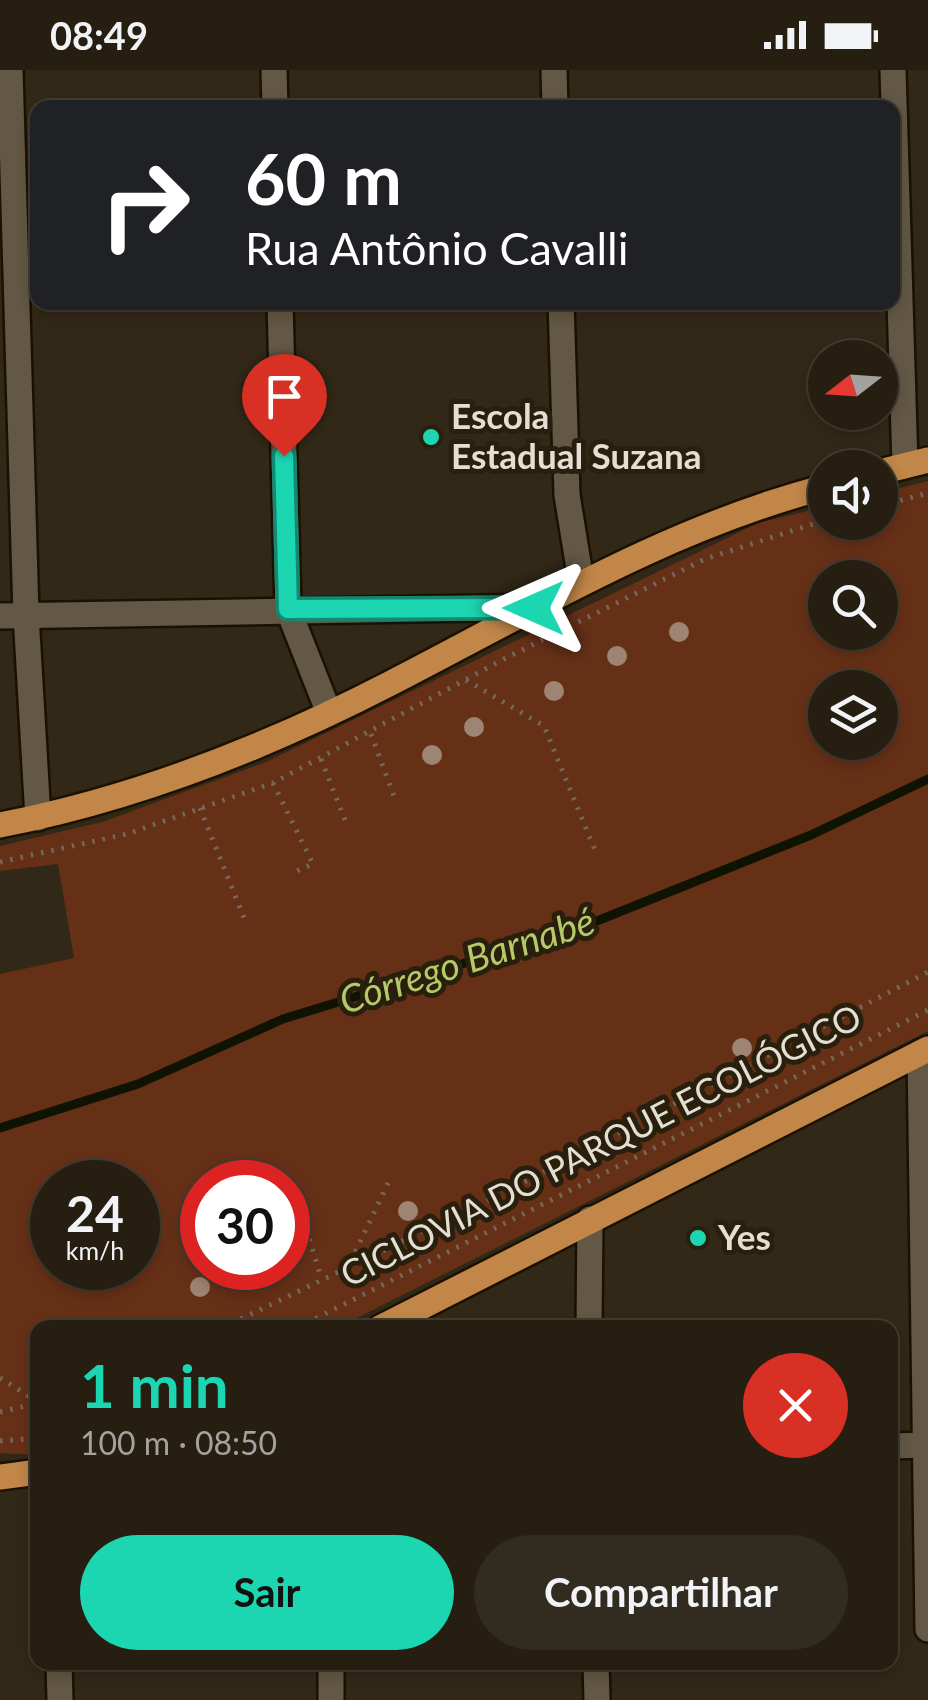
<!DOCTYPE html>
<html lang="pt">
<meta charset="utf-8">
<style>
body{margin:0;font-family:Lato,sans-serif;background:#322b1f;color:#f1f3f6;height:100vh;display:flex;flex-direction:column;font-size:38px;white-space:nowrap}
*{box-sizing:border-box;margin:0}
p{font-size:32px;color:#a4a29f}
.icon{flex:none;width:55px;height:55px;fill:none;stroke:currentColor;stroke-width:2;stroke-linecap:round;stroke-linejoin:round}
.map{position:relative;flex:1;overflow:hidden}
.sheet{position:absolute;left:30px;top:1250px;width:868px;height:350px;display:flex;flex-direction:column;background:#261e11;border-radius:20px;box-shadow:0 5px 15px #0003,0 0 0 2px #423c31}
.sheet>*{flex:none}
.hud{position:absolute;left:30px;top:30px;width:870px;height:210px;border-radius:20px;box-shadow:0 5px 15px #0003,0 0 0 2px #423c31;background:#202124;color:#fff;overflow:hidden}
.needle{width:65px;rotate:253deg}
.controls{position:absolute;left:808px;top:270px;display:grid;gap:20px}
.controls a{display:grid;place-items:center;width:90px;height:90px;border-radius:50%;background:#261e11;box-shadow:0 5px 15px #0003,0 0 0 2px #423c31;font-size:50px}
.speed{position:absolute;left:30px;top:1090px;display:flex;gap:20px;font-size:50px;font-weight:700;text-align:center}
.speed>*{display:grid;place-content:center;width:130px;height:130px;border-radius:50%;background:#261e11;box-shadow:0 5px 15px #0003,0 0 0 2px #423c31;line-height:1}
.speed small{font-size:25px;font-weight:400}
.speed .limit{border:15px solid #d22;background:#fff;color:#111}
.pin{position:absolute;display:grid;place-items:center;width:85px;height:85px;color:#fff;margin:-102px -42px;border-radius:50% 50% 50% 0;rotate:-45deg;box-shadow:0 0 10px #0007}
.pin .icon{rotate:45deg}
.me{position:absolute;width:110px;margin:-55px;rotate:270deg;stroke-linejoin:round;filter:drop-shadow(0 0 8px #0008)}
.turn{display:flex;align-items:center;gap:35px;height:210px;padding:0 50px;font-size:45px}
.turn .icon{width:130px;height:130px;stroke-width:2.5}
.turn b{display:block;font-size:70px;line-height:85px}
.round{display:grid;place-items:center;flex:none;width:105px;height:105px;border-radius:52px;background:#322b1f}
.summary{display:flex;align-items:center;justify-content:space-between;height:170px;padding:0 50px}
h1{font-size:60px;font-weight:700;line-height:75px;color:#1cd5b1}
.button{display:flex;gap:20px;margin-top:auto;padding:20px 50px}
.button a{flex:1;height:115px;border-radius:60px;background:#1cd5b1;color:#111;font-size:40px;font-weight:700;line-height:115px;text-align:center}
.button a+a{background:#322b1f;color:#f1f3f6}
.status{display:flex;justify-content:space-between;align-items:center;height:70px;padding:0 50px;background:#261e11;direction:ltr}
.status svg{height:28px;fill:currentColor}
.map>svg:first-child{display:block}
.green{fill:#663017;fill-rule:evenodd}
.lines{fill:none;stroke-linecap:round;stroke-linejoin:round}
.stream{stroke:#0f1301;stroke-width:9}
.minor-casing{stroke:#1a1102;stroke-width:30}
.major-casing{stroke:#1a1102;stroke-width:30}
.path{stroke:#72695b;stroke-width:5;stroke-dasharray:2.5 8;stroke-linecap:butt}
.minor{stroke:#635845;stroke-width:25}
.major{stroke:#c18648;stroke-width:25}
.tree{fill:#9e8473}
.route-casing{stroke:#128a73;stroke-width:25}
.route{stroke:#1cd5b1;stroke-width:18}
.poi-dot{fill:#1cd5b1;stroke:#281f0d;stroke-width:4}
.labels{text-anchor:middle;stroke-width:10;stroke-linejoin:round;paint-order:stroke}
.poi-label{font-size:35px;font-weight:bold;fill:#e4ded3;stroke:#281f0d;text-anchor:start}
.street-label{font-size:35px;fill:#e4ded3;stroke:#281f0d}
.water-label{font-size:38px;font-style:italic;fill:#b6c968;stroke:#281f0d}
</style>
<div class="status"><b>08:49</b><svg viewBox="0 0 49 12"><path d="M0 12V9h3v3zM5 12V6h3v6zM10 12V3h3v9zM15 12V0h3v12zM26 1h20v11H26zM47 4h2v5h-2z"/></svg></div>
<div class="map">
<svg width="928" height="1630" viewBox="0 0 928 1630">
<rect width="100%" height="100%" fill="#322817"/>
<path class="green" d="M928,411V961L339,1257L38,1258L37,1385L0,1383V904L74,888L58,794L0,801V776L102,752L266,692L758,453L825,437V452H880V423ZM825,508H880V562H825ZM825,618H880V672H825ZM52,1112H138V1198H52ZM202,1112H288V1198H202Z"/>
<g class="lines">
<path class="stream" d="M0,1058L138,1014L283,949L582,857L811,765L928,709"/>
<g class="minor-casing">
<g id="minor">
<path d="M10,0L26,545L38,748"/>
<path d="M274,0L275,38"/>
<path d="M554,0L555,38"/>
<path d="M893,0L905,396"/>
<path d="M280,232L288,539L329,643"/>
<path d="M561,232L567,425L581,511"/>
<path d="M0,546L534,537"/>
<path d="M920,983L928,1559"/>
<path d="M589,1258L590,1149"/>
<path d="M890,1376L928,1375"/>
<path d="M59,1592L60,1630"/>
<path d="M331,1592V1630"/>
<path d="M596,1592L597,1630"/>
</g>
</g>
<g class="major-casing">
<g id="major">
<path d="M880,402L928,390"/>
<path d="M0,755C135,729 269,676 391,613C533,540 669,458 825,417"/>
<path d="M380,1258L928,979"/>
<path d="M0,1407L38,1402"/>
</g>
</g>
<g class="path">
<path d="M880,436L928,423"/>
<path d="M466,610L544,656L597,785"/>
<path d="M371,664L395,729"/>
<path d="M321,689L347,755"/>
<path d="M273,713L313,794L292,803"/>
<path d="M200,738L246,853"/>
<path d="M0,792L127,764L273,713L504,589L705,489L825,450"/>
<path d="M300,1139L321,1207"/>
<path d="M351,1191L390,1109"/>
<path d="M222,1258L503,1123L928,902"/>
<path d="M297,1258L928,940"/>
<path d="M0,1308L38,1332"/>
<path d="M0,1342L38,1333"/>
<path d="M0,1371L38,1368"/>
</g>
<use href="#minor" class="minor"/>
<use href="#major" class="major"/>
</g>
<g class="tree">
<circle cx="679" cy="562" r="10"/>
<circle cx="617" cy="586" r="10"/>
<circle cx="554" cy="621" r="10"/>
<circle cx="474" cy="657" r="10"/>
<circle cx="432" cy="685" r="10"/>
<circle cx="742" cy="978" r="10"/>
<circle cx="408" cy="1141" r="10"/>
<circle cx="200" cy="1217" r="10"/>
</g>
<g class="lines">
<g class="route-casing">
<path id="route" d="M284,386L288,539L534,538"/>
</g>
<use href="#route" class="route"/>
</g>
<g class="poi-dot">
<circle cx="431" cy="367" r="10"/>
<circle cx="698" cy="1168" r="10"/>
</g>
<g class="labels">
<g class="poi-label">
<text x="451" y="359">Escola<tspan x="451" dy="40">Estadual Suzana</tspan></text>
<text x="718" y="1180">Yes</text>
</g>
<g class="street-label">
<text transform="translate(601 1076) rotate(-27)" y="12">CICLOVIA DO PARQUE ECOLÓGICO</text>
</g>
<g class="water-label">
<text transform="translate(467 891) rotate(-18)" y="13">Córrego Barnabé</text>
</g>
</g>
</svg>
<div class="controls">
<a><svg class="needle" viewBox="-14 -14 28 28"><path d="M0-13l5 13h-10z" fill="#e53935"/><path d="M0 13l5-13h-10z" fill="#a4a29f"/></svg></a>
<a><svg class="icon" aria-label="sound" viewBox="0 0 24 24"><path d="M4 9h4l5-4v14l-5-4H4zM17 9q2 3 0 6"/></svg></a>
<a><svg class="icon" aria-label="search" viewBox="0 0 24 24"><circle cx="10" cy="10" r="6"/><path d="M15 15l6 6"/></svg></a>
<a><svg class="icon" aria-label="layers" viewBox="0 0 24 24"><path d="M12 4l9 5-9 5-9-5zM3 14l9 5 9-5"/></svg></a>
</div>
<div class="speed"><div>24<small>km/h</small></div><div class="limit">30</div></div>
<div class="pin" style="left:284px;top:386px;background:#d93025"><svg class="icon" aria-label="arrive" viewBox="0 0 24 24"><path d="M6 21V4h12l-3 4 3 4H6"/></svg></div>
<svg class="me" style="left:534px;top:538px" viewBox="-20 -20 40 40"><path d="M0-17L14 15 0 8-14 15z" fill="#1cd5b1" stroke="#fff" stroke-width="4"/></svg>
<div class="hud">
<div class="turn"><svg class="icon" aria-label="right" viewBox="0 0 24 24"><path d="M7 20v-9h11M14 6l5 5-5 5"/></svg><div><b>60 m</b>Rua Antônio Cavalli</div></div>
</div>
<section class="sheet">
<div class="summary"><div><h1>1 min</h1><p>100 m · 08:50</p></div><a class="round" style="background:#d93025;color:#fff"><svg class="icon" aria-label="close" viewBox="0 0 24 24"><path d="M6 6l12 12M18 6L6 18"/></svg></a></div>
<div class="button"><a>Sair</a><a>Compartilhar</a></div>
</section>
</div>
